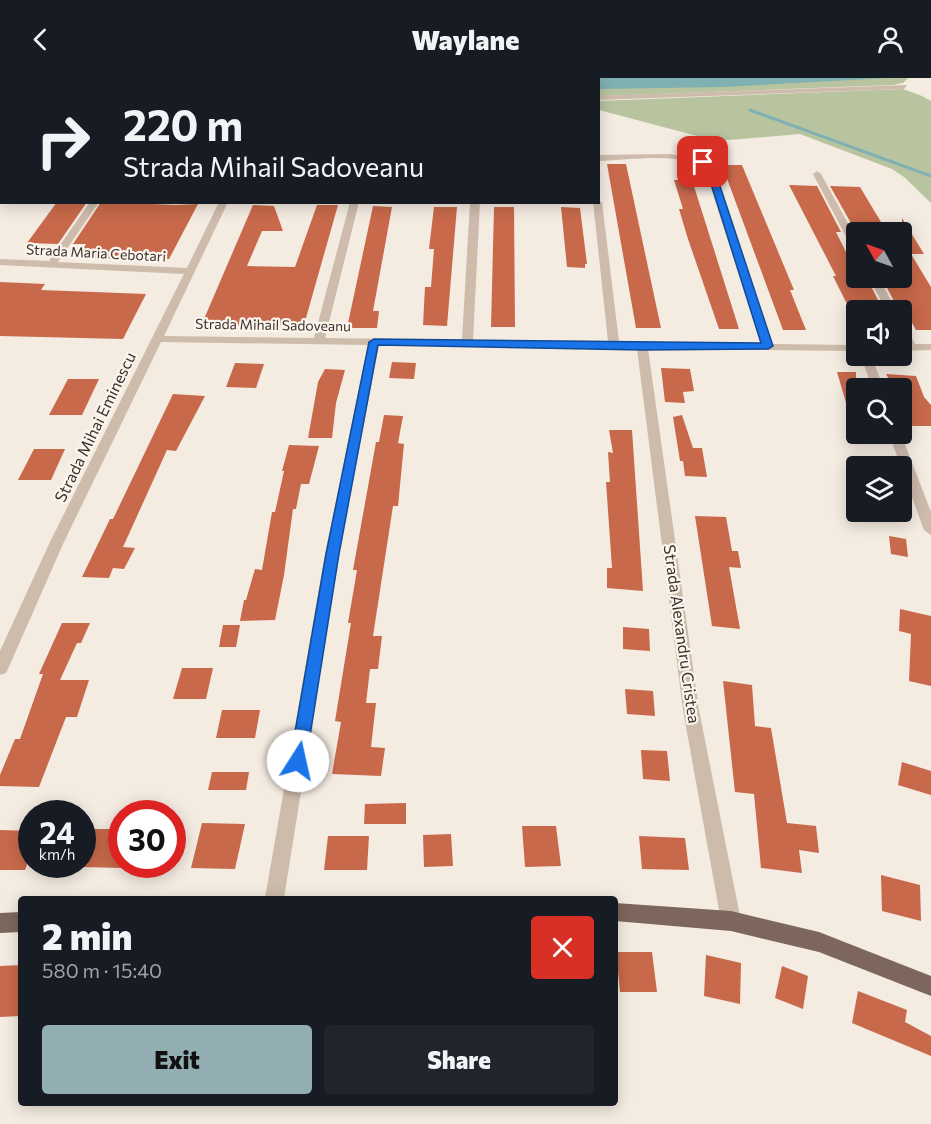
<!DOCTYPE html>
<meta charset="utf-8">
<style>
body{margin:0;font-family:Commissioner,sans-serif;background:#20242c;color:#f1f3f6;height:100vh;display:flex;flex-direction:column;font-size:22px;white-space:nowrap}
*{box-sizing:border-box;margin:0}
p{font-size:20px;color:#9ea1a6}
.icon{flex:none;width:33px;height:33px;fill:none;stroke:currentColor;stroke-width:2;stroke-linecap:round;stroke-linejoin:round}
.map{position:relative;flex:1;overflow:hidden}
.panel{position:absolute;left:18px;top:818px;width:600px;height:210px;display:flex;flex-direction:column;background:#171b24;border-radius:6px;box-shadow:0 3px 15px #0003}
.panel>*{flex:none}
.hud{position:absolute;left:0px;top:0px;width:600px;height:126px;box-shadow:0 3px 15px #0003;background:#171b24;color:#f1f3f6;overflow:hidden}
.needle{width:39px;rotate:310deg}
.tools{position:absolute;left:846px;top:144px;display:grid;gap:12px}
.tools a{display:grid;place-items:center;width:66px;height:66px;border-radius:6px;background:#171b24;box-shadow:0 3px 15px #0003;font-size:30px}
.speed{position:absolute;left:18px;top:722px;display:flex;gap:12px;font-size:30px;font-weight:700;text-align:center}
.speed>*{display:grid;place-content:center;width:78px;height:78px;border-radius:50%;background:#171b24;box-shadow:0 3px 15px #0003;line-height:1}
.speed small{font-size:15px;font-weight:400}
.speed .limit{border:9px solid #d22;background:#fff;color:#111}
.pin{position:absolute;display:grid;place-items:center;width:51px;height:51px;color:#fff;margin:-26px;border-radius:12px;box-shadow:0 3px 9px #0006}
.me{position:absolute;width:66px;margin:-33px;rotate:10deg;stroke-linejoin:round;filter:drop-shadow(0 0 4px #0008)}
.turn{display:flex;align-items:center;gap:21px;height:126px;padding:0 24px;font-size:27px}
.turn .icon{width:78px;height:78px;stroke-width:2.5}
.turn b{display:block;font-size:42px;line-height:51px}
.round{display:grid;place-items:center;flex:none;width:63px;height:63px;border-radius:6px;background:#20242c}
.head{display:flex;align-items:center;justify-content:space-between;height:102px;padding:0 24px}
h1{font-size:36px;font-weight:800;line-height:45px}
.button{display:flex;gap:12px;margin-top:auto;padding:12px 24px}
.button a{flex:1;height:69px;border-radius:6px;background:#92aeb2;color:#111;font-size:24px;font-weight:800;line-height:69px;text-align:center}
.button a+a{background:#20242c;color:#f1f3f6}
header{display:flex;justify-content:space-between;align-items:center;height:78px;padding:0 24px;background:#171b24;font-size:27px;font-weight:800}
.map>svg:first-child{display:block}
.green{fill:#b8c4a0}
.water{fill:#7fb0b2}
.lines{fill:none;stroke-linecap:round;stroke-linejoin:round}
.stream{stroke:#7fb0b2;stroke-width:3}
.building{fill:#c8694b}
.minor{fill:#cdbbac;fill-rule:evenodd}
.major{fill:#7d675c;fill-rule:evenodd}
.route{fill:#1a73e8;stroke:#114b97;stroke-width:1.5}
.labels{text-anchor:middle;stroke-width:4.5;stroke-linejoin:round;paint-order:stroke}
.far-street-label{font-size:14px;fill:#3b302b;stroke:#fbf5ee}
.street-label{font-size:16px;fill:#3b302b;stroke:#fbf5ee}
</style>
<header><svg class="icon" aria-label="back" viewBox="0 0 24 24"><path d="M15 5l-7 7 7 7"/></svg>Waylane<svg class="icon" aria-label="person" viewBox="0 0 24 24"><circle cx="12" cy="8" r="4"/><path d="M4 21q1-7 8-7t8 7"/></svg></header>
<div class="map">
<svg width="931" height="1046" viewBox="0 0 931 1046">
<rect width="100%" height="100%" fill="#f4ebe1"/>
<g class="green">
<path d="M516,0H908L903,5L893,7L604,18H599L598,2Z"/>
<path d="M903,11L922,18L931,23V125L904,99L892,91L800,56L716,63L599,32L598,23Z"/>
</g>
<path class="water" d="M529,0H888L723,9L599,11L598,2Z"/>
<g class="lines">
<path class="stream" d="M750,32L931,98"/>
</g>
<g class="building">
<path d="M607,86H626L661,250H636Z"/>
<path d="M722,87H742L794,212H790L806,252H783Z"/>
<path d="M674,102H692L739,251H719L688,161L679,131H683Z"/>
<path d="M789,107L817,108L841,154H836L856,194V200H867L880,226H847L833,198H836Z"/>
<path d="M830,108L860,109L887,154H856Z"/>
<path d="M57,124H87L58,166L27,165Z"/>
<path d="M101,124L176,127L198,126L169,181L78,180L86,166H73Z"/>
<path d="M253,127L274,128L283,153H262L247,188L295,189L317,127H338L304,247L201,248Z"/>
<path d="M373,128L392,129L373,233H379L377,250H347Z"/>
<path d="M434,129H457L447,248L423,247L425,209H431L434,171H429Z"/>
<path d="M494,129H514L515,249H491Z"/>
<path d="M561,129L580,130L587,186H585V190L567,189Z"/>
<path d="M902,140L924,176H911L931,209V252H916L903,228L896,227L882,200H902Z"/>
<path d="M0,204L45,206L41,212L146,216L123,261L0,258Z"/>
<path d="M392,284L416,285L414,301L389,300Z"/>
<path d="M235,285L264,286L256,310L226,309Z"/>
<path d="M661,290L690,291L694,313L683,314L685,325L665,324Z"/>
<path d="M325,291L345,292L336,325L332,360H308L318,304Z"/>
<path d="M837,294H856V345H852Z"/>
<path d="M886,296L916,298L924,319L931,327V348H912L902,326V310H894Z"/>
<path d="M68,301H99L82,337H49Z"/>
<path d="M173,316L205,318L176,373L167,372L123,469L135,470L124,491L113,490L109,500L82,499L110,441H113Z"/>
<path d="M384,337L403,338L398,365L404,366L398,428H393L373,558H382L378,591H370L366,625H376L371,669L385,670L381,698L332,696L341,644L335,643L351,545H348L357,492H353L376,364H379Z"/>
<path d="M682,337L693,370H702L707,399L685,398L683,383H680L673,339Z"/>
<path d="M609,352H632L643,513L607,510V490H612L606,404H610L608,374L613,375Z"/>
<path d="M289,367L319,368L309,406H301L296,431H293L284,497L275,542L240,543L244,522H246L255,491L262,492L272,434H275L284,393H282Z"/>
<path d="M34,371H65L51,402H18Z"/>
<path d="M695,438L726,439L732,473H738L741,490L729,489L740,551L712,548Z"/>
<path d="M889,458L906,461L908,479L891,476Z"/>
<path d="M900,531L931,538V608L909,603L911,556L899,553Z"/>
<path d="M62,545H90L81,565H77L60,602H89L77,639H66L39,709L0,708V697L15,661H20L43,596H39Z"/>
<path d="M223,547H240L236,569H219Z"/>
<path d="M623,549L649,551L650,573L623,571Z"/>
<path d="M182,590H213L206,621H173Z"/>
<path d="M723,603L752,607L755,648L771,650L787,745L816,748L819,775L799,772L802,795L761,790L754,716L735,714Z"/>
<path d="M625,611L653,613L655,638L627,636Z"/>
<path d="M222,632H260L255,660H216Z"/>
<path d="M641,672L667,673L670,703L643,701Z"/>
<path d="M902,684L931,693V717L898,707Z"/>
<path d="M212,694H249L246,712H208Z"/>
<path d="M406,725V746H364L365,726Z"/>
<path d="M202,745L245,746L235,791L191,790Z"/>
<path d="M522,748H556L561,788L525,789Z"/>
<path d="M85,751H122V790L82,789V758Z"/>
<path d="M0,752L32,753V774L25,792H0Z"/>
<path d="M451,756L453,788L424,789L423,757Z"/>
<path d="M328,758H369L367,792H324Z"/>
<path d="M639,758L685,760L689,792L642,791Z"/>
<path d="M881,797L920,807L921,843L882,833Z"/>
<path d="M616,874H652L657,914H620Z"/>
<path d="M706,877L741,885L740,926L704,918Z"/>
<path d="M21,887V938L0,939V888Z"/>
<path d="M782,888L808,898L803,931L775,920Z"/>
<path d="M858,913L907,932L905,944L931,958V978L852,945Z"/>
</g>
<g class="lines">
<g class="minor">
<path d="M85,0H93L85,2Z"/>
<path d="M178,0H186L178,2Z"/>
<path d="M907,7L904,11L598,22V18Z"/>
<rect x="0" y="70" width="2" height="4"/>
<path d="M671,76L701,82L712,88L772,266L856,267V273L648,271L699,632L741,843L738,850L731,853L724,850L721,843L683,632L637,271L379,267L339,476L284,820H265L325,476L368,267L161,264L63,466L8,591L6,595L0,597V573L49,466L184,196L0,187V181L49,183L90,124H99L58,184L187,190L219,124H228L164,258L314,260L350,124H359L325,260L462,262L470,124H480L473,262L608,263L593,124H598V122L602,124L619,264L761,265L704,89C673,74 632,82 598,83V77Z"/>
<path d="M817,93L821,96L856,160V171L851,168L813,96Z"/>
<path d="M0,95H2L0,102Z"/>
<path d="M869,200H879L896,232H886Z"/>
<path d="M902,248L906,249L915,266H931V272L902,273V267H904L902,261Z"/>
<path d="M861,278H871L884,310H872Z"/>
<path d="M889,356H901L931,434V457L924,452Z"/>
</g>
<g class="major">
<path d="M615,825L731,833L819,854L931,898V918L819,874L731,853L615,843Z"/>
<path d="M21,834V854L0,855V835Z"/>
</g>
</g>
<path class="route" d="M700,82H705L715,93L773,268L768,271L642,272L378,267L339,476L306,683L303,688L298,689L292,688L290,683L326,476L369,264L374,261L761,265L707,93L699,84Z"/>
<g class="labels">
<g class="far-street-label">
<text transform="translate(96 175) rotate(3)" y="5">Strada Maria Cebotari</text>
<text transform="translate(273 247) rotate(1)" y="5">Strada Mihail Sadoveanu</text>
</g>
<g class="street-label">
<text transform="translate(95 349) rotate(-64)" y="6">Strada Mihai Eminescu</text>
<text transform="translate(682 556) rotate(82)" y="6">Strada Alexandru Cristea</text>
</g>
</g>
</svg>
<div class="tools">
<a><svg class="needle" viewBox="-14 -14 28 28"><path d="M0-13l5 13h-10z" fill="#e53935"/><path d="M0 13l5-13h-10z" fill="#9ea1a6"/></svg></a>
<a><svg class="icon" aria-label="sound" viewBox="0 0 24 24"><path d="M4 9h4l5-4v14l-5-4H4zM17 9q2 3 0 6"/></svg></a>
<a><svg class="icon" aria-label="search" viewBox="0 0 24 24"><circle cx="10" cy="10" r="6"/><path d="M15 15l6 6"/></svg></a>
<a><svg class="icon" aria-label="layers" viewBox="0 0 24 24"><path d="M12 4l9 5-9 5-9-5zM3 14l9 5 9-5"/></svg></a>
</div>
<div class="speed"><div>24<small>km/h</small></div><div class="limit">30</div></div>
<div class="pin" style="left:703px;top:84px;background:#d93025"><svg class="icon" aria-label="arrive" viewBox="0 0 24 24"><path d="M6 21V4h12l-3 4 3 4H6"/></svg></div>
<svg class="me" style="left:298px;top:683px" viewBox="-20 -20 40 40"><circle r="19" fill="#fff"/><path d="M0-13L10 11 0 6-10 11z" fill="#1a73e8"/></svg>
<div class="hud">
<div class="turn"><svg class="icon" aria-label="right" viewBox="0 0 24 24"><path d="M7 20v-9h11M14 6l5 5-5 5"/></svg><div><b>220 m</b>Strada Mihail Sadoveanu</div></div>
</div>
<section class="panel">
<div class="head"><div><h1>2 min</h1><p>580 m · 15:40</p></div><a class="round" style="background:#d93025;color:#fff"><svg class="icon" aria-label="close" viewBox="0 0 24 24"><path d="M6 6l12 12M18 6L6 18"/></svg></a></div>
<div class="button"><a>Exit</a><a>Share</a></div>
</section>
</div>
